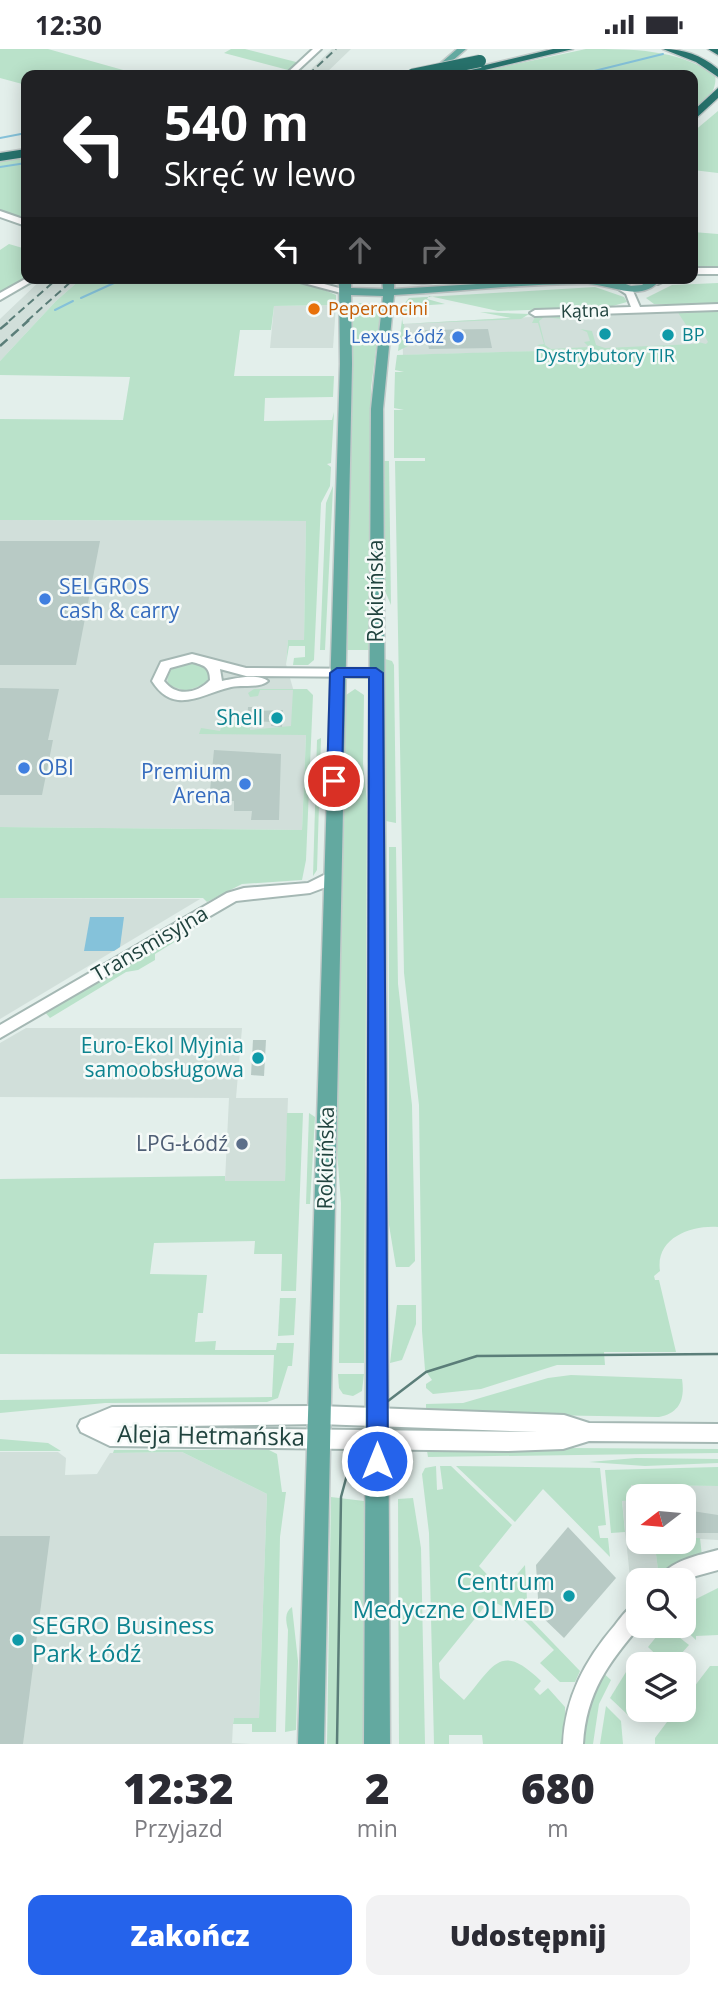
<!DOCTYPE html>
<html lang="pl">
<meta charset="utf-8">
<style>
body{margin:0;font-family:"Open Sans",sans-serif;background:#f2f2f3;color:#2b2b33;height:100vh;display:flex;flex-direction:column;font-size:26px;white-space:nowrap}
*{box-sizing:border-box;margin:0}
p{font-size:23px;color:#7c7c81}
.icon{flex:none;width:38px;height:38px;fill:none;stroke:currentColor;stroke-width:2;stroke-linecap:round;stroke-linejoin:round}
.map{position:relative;height:1695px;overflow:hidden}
.side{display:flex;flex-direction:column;background:#fff;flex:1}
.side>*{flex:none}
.top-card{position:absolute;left:21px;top:21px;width:677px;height:214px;border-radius:14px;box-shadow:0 4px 18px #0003;background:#202124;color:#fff;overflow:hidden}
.needle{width:46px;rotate:254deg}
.fabs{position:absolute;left:626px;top:1435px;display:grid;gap:14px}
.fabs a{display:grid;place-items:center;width:70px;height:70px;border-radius:14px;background:#fff;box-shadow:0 4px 18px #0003;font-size:35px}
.pin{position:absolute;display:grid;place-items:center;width:60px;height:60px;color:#fff;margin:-30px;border:4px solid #fff;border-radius:50%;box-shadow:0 2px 7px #0007}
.me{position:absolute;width:77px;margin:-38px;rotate:0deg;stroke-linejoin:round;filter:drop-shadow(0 0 5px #0008)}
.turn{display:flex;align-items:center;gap:24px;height:147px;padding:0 28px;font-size:32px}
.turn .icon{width:91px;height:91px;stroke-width:2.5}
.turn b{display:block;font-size:49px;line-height:60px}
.lanes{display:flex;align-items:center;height:66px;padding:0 28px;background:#0003;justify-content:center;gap:35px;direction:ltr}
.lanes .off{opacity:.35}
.eta{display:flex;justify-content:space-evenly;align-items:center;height:119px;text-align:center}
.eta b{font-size:42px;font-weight:800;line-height:49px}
.button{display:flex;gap:14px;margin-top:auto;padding:14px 28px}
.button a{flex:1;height:80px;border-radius:14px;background:#2563eb;color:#fff;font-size:28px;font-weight:800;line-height:80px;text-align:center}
.button a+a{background:#f2f2f3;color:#2b2b33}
.status{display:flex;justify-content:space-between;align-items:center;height:49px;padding:0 35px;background:#fff;direction:ltr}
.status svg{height:19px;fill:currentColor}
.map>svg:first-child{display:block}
.built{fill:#d1dfda}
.green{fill:#bae2ca}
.water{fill:#85c2da}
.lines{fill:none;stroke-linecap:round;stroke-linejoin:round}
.stream{stroke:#85c2da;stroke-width:2}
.building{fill:#b8cac5}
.minor-casing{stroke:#a5b8b4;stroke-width:4}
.major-casing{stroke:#c1cac9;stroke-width:3}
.highway-casing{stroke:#c1cac9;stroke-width:3}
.minor{fill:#fff;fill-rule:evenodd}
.major{fill:#63a9a0;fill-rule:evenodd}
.highway{fill:#28736d;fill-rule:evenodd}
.tram{stroke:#5b7e79;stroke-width:2.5}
.rail-far1{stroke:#5b7e79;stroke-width:2;stroke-dasharray:8 4.5;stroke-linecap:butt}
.rail{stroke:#5b7e79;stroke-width:2.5;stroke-dasharray:10 5;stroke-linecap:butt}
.highway-bridge-casing{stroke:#c1cac9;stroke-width:14;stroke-linecap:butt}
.highway-bridge{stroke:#28736d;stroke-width:12}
.route{fill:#2563eb;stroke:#184099;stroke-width:2}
.food-dot{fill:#e8710a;stroke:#f5faf8;stroke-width:2.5}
.culture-dot{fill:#0f9aa8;stroke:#f5faf8;stroke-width:2.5}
.shop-dot{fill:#3f7fe0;stroke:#f5faf8;stroke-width:2.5}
.service-dot{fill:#5c6f8a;stroke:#f5faf8;stroke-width:2.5}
.labels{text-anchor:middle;stroke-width:5;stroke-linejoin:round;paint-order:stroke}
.far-food-label{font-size:18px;fill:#c56008;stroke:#f5faf8;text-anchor:start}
.far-street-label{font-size:18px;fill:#20433e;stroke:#f5faf8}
.far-culture-label{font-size:18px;fill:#0d838f;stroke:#f5faf8;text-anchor:start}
.far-shop-label{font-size:18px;fill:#366cbe;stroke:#f5faf8;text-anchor:end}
.shop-label{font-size:21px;fill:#366cbe;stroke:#f5faf8;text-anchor:start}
.street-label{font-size:21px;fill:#20433e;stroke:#f5faf8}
.culture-label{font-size:21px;fill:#0d838f;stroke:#f5faf8;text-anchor:end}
.service-label{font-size:21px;fill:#4e5e75;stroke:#f5faf8;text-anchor:end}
.near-street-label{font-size:24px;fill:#20433e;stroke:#f5faf8}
.near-culture-label{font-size:24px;fill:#0d838f;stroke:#f5faf8;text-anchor:end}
</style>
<div class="status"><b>12:30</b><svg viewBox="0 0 49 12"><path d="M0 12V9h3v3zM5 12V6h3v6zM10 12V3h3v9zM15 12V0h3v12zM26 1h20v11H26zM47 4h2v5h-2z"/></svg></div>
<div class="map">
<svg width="718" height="1695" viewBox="0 0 718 1695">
<rect width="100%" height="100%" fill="#e3efeb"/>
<g class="built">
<path d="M332,0H351L324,26H305Z"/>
<path d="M43,229H82L56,252L0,312V270Z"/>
<path d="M336,256L333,299H270L274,257Z"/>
<path d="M695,259L713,297L403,306L402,275Z"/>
<path d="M0,471L306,472L304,591H288L286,615L306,685L302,781L0,778Z"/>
<path d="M0,849L200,850L0,970Z"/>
<path d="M26,979H242L236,1049H288L285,1132H225L229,1049L0,1048V994Z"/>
<path d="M0,1403H58L66,1409L65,1426L97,1425L110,1404L182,1403L267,1445L259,1669H234L233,1675L232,1694L251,1695H0Z"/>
<path d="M630,1436L718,1437V1491L684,1489V1447H639V1493H666L656,1505L659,1529H630L622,1451Z"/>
</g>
<g class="green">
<path d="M0,0H48L141,26H26V36L0,29Z"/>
<path d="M231,0H245L300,14L292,22L224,4Z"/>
<path d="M586,0C635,0 674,0 715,25C718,43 705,53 693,65V26L475,24Z"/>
<path d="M718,62V124L693,121V83Z"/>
<path d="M26,107V173L0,164V111Z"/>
<path d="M693,183L718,185V219L693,220Z"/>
<path d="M9,195L26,200V229H32L0,246V201Z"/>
<path d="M82,229C151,229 279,217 336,246V256L274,257L271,281H240L234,327H334L333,348L265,349L264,372L332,371L334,363L331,414L327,415L331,418L330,437L321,454L314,611L308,616H293L294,609L305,608V597H289L286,615L288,591H304L306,472L0,471V370L123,371L130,328L0,326V312L56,252Z"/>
<path d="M718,234V256L654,255L646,249L672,236Z"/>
<path d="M595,238L624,248L627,253L609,258L498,262L429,247L427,250L445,255L415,257L402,269L403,275L511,269L480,263L529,265L521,270L404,275L406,293L412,295L398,302L404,255L409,249Z"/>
<path d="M351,254H382L371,339L369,601H346Z"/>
<path d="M718,259V1178C691,1176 655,1189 660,1222L654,1227L655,1231H659L676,1303H604L605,1316H557L481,1340L433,1345L426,1339V1335L432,1331L425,1321L422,1282L419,1056L404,924L395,412H425V409H394V361H404L394,359L395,323H404L395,321L397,306L538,302L543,299L537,296L544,295L538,274H532L536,266L566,267L562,270L544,268L539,272L545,296L551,300L589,298L584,293L590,292L587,283L580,280L592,282L596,296L605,299L695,295L690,291L706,295L708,293L703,284L688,279L677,262Z"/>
<path d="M384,412H389L391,556L385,542Z"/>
<path d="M334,418L325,601H320L326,454L333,437Z"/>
<path d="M385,610L392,612L394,616L396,774L386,772Z"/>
<path d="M184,613C195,613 205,615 210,626L205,635L186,642L168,636L167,622Z"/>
<path d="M254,640H307L313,646L306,811L302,831L242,835L207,853L203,849H0V778L302,781L306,686L199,685L201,679L220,682L221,679L240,671L250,674V681L291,677L293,641H260L258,647L250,648L248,644Z"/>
<path d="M355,640L364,646L363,715L367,752L364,1314H339L341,1154L337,1102L346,646Z"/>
<path d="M321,689L317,821L313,827L317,691Z"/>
<path d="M389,798H396L398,935L412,1056L415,1212L409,1218H396L389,1176Z"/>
<path d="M172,888L176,892L155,905V911L138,921L126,923L50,969L44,962Z"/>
<path d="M287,1064H303L296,1242H281L282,1205H254L255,1192L154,1194L150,1225L207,1226L203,1264H198L195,1293L216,1292L215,1301H276L277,1294H294L292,1317H288L278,1349L267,1353L105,1354L0,1364V1351L272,1348L274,1306L0,1305V1130L225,1127V1132H285Z"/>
<path d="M309,1064L315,1068L310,1155H306Z"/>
<path d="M280,1249H296L294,1286L278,1287Z"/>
<path d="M397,1256H416V1275L402,1311L390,1314Z"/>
<path d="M338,1325H364L362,1342L353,1347L343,1345L339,1339Z"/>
<path d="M571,1326L682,1330C685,1350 680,1364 659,1368L426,1364V1355L463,1354L548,1329Z"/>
<path d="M0,1390L48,1394L61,1402H0Z"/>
<path d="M569,1399L718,1400V1404L428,1408L427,1402Z"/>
<path d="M114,1401H269L277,1405L282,1443H286L280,1488L276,1683H252V1675H233L234,1669H259L267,1445L182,1403L113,1404Z"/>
<path d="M636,1409L718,1410V1414L645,1417L589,1413Z"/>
<path d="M436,1417L437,1441L443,1440L440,1417H451L512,1476L479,1517L503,1542L525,1516L528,1568L580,1622L575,1633H560L540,1614L554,1601L520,1567L515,1572L502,1557L490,1551L439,1614L440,1629L464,1651C494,1617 500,1592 541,1632L534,1640L540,1646L548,1639L565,1658V1695H483L482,1686H449V1695H434L429,1484L422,1425L425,1419Z"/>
<path d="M456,1417L600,1419L606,1476L598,1477L600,1489H608L610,1508L543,1440L515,1473Z"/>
<path d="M718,1418V1437L631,1436L632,1451L622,1452L625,1483L611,1484L605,1421Z"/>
<path d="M331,1448L364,1452L363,1695H327Z"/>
<path d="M413,1449L421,1499L425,1695H399L398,1450Z"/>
<path d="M684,1489H700L702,1507L681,1512L659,1529L656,1505L666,1493H684Z"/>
<path d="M718,1539V1586L696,1587V1591L681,1577H684V1556Z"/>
<path d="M292,1558L298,1612L296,1681L285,1683L288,1581C286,1572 284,1564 292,1558Z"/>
<path d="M665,1577L689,1596L672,1615H666L648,1598Z"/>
<path d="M710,1617H718V1695H655V1689L676,1661H684V1651Z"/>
<path d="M601,1622L611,1631L599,1655L593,1695H580L581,1673Z"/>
<path d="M626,1623L639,1636V1654L628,1666L610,1649Z"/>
<path d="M606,1657L621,1672L623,1695H600Z"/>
</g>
<path class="water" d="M90,868H124L120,898L114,902H84Z"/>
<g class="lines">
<g class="stream">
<path d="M578,26L663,5"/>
<path d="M0,89L26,84"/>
<path d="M0,118L26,114"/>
<path d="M81,249L125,229"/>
<path d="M55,261L73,252"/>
</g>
</g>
<g class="building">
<path d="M488,280L492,299L429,300L425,281Z"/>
<path d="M0,492H100L76,616H0Z"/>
<path d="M0,639L59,640L48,691H53L42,746H0Z"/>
<path d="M248,658H257V662L283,661L282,678L271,677L272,673L247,672Z"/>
<path d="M214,701L281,705L279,771H251L252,762H234V752H209Z"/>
<path d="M253,991H266L264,1027L251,1026Z"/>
<path d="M692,1462L718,1466V1484H684V1466H692Z"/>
<path d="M568,1478L616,1529L564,1589L539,1565L536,1516Z"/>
<path d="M0,1487H50L23,1695H0Z"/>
</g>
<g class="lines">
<g class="minor-casing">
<g id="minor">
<path d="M313,0H321L293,26H285Z"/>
<path d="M0,162L26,171V177L0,168Z"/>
<rect x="693" y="219" width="25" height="6"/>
<path d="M27,229H38L0,251V244Z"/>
<path d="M285,229H302L350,242L345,245Z"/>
<path d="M657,229H671L658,235H652V231Z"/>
<path d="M622,236L633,242L640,258L718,255V261L535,267L530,264L535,261L631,258L626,245L617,239Z"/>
<path d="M192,605L246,619L376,620L382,624L376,628L246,627L220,620L222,632C235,629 258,624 268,632C259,640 243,635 231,638C201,645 174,667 152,632L161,613ZM192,613C204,616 210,618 210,631C197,645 176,648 164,632L170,619Z"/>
<path d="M332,822L337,823L339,827L337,831L326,838L310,844L236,852L0,989V976L227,844L244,839L308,834Z"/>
<path d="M319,1357L564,1366L589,1374L718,1375V1393L589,1392L563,1400L507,1402L110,1397L81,1383L78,1377L81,1371L112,1358ZM319,1375L538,1383L108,1378Z"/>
<path d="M718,1501V1521L696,1527L684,1533V1531H659C667,1512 700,1506 718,1501Z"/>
<path d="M639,1553L640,1577C608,1614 586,1644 583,1695H563C565,1648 585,1611 615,1576C622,1567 629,1557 639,1553Z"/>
</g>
</g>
<g class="major-casing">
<g id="major">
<path d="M457,0H466L436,26H427Z"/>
<path d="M339,229H351V239L383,240L382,229H394V240L578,229H610L631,237L642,236L651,229H662C642,255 614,236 588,235C524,234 458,243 394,246L383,360L390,1695H364L371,360L383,247L351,246L352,315L324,1695H298L340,315Z"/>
<path d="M396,229H437L439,231C429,237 405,235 396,229Z"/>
</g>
</g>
<g class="highway-casing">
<g id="highway">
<path d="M553,0H573L464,26H444Z"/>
<path d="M663,0C684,0 701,6 718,20V28L696,13Z"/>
<path d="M708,0H718V6Z"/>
<path d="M718,39V49L693,72V62Z"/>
<path d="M26,100V108L0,112V104Z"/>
</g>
</g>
<use href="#minor" class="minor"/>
<use href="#major" class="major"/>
<use href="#highway" class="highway"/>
<path class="tram" d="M337,1695L341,1448L354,1400L384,1355L426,1323L477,1307L718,1305"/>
<g class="rail-far1">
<path d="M308,26L336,0"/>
<path d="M9,272L58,229"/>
<path d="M27,272L75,229"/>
</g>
<g class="rail">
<path d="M0,280L11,271"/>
<path d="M0,297L29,271"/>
</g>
<g class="highway-bridge-casing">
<path id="highway-bridge" d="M412,26L480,12"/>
</g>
<use href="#highway-bridge" class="highway-bridge"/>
</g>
<path class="route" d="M376,619L383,624L388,1412L385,1419L377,1422L370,1419L367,1412L369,628H344L342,732L334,737L327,732L330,624L337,619Z"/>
<circle class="food-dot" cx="314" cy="260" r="7"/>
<g class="culture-dot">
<circle cx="605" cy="285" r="7"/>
<circle cx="668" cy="286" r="7"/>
<circle cx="277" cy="669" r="7"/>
<circle cx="258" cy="1009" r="7"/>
<circle cx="569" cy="1547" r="7"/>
<circle cx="18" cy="1591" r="7"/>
</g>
<g class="shop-dot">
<circle cx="458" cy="288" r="7"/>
<circle cx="45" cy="550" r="7"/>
<circle cx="24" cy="719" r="7"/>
<circle cx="245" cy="735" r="7"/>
</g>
<circle class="service-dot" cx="242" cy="1095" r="7"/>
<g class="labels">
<g class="far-food-label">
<text x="328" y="266">Peperoncini</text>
</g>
<g class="far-street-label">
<text transform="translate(585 262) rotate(-2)" y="6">Kątna</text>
</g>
<g class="far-culture-label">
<text x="682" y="292">BP</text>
<text x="605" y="313" text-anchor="middle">Dystrybutory TIR</text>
</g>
<g class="far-shop-label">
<text x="444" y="294">Lexus Łódź</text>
</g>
<g class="shop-label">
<text x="59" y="545">SELGROS<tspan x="59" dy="24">cash &amp; carry</tspan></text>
<text x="38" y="726">OBI</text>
<text x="231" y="730" text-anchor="end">Premium<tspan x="231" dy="24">Arena</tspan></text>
</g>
<g class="street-label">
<text transform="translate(376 542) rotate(-90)" y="7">Rokicińska</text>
<text transform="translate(150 895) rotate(-30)" y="7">Transmisyjna</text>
<text transform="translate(326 1109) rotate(-89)" y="7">Rokicińska</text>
</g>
<g class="culture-label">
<text x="263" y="676">Shell</text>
<text x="244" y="1004">Euro-Ekol Myjnia<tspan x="244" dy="24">samoobsługowa</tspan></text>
</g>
<g class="service-label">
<text x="228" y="1102">LPG-Łódź</text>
</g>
<g class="near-street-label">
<text transform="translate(211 1387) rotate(1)" y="8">Aleja Hetmańska</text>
</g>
<g class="near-culture-label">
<text x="555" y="1541">Centrum<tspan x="555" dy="28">Medyczne OLMED</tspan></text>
<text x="32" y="1585" text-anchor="start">SEGRO Business<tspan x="32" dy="28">Park Łódź</tspan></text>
</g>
</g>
</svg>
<div class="fabs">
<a><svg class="needle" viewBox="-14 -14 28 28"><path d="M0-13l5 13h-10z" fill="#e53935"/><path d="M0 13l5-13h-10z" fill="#7c7c81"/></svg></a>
<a><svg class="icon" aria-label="search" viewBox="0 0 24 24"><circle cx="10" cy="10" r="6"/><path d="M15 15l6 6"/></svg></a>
<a><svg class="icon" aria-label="layers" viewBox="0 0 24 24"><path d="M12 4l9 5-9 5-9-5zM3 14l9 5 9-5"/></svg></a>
</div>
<div class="pin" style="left:334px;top:732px;background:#d93025"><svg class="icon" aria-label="arrive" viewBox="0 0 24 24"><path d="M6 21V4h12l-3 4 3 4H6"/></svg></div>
<svg class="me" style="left:377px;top:1412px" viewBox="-20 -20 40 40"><circle r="17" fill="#2563eb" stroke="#fff" stroke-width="3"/><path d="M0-11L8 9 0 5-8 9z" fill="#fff"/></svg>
<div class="top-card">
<div class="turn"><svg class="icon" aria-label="left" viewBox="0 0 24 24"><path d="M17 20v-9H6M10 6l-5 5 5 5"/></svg><div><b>540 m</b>Skręć w lewo</div></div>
<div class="lanes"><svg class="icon" aria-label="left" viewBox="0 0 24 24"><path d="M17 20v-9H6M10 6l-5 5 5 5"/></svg><svg class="icon off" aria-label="ahead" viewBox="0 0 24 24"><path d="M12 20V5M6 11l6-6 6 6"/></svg><svg class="icon off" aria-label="right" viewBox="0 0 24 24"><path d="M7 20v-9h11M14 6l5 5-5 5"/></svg></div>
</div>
</div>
<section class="side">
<div class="eta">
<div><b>12:32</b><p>Przyjazd</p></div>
<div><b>2</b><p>min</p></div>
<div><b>680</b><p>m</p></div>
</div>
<div class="button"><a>Zakończ</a><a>Udostępnij</a></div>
</section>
